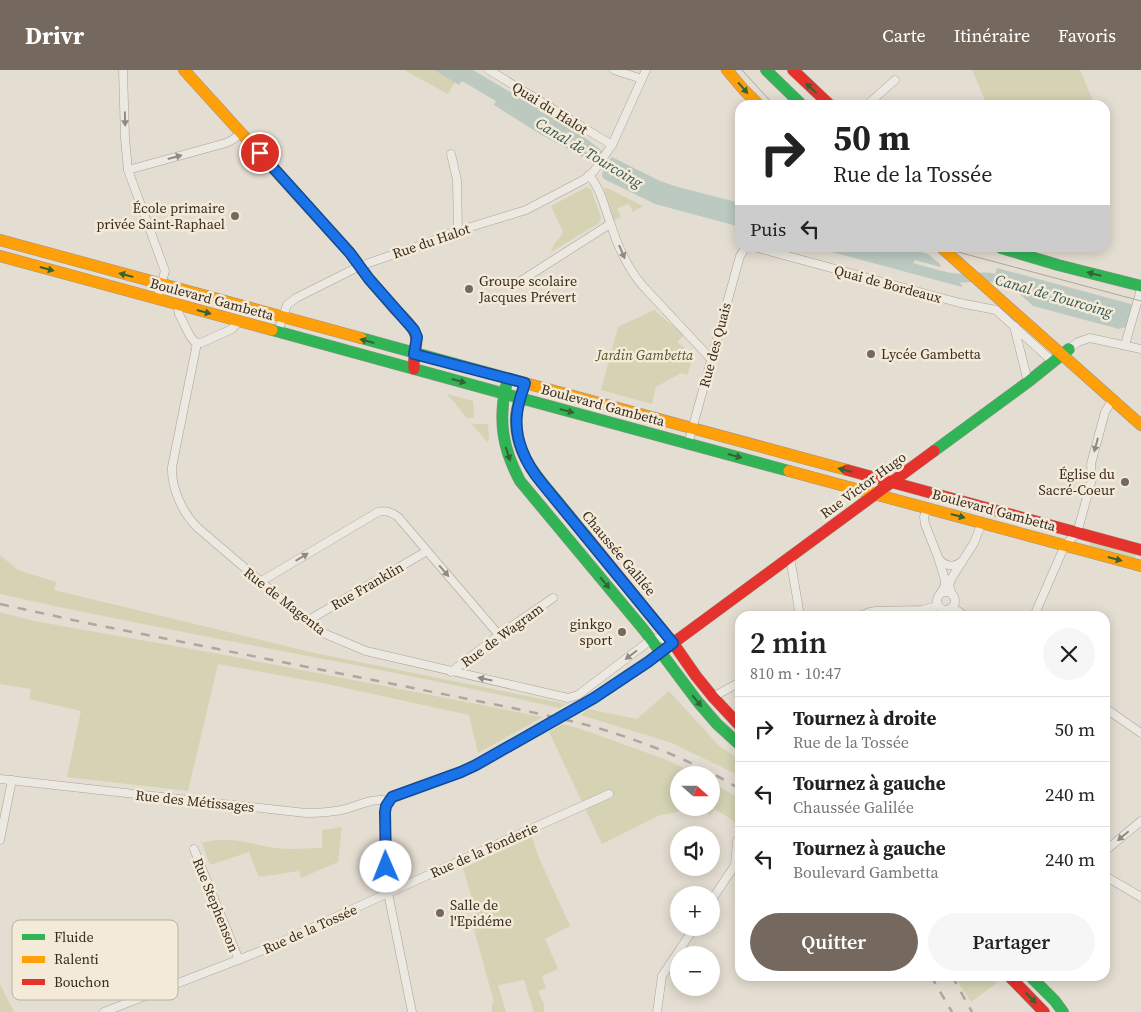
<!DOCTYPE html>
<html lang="fr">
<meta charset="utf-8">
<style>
body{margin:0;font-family:"Source Serif 4",serif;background:#f6f6f6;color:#222;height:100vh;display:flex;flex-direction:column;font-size:19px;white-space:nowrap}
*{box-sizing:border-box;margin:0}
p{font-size:16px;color:#767676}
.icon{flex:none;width:28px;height:28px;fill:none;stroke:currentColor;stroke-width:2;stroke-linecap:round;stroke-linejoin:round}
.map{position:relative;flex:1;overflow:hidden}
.details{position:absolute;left:735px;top:541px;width:375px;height:370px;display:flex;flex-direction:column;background:#fff;border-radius:15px;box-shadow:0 2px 12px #0003}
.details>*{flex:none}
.guide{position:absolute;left:735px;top:30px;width:375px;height:152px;border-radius:15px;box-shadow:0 2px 12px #0003;background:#fff;color:#222;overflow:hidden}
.needle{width:32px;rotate:111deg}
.tools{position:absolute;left:670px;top:696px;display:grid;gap:10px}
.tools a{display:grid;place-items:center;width:50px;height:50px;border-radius:50%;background:#fff;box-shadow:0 2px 12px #0003;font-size:25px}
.pin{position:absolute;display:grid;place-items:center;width:42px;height:42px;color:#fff;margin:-21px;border:2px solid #fff;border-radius:50%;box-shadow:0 1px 5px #0007}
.me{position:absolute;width:55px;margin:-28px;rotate:359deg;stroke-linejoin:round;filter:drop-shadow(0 0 4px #0008)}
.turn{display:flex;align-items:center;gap:18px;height:105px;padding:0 15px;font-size:22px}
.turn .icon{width:65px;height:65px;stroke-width:2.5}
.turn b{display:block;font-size:35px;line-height:42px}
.then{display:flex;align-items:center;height:48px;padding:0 15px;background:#0003;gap:10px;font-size:19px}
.round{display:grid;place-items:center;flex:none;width:52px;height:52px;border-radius:26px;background:#f6f6f6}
.summary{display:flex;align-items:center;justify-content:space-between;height:85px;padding:0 15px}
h1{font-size:30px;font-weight:600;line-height:38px}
.cta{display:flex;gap:10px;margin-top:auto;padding:10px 15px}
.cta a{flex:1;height:58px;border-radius:30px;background:#75695f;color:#fff;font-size:20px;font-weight:600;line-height:58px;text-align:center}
.cta a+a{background:#f6f6f6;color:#222}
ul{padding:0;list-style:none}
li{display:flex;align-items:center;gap:15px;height:65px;padding:0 15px;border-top:1px solid #e0e0e0}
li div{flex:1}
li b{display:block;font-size:19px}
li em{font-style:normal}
header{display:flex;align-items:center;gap:30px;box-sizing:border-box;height:70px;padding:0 25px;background:#75695f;color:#fff}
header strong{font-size:24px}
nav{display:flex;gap:28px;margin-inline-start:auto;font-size:18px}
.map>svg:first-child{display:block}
.green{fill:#d5d3b4}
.water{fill:#bbc9c0}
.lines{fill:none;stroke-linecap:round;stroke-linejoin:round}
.canal{stroke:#bbc9c0;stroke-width:9}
.street-casing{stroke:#aaa399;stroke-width:9}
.fast-casing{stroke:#9a9289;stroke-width:12}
.slow-casing{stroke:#9a9289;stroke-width:12}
.jam-casing{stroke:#9a9289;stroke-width:12}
.street{stroke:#ece9e2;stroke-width:8}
.fast{stroke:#30b455;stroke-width:11}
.slow{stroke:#ff9f0a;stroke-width:11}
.jam{stroke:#e5322d;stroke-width:11}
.tram{stroke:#ada7a1;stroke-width:1}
.rail{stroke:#ada7a1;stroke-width:2.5;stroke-dasharray:9 9;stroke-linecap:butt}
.oneway{fill:#356236}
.oneway2{fill:#928a82}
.route-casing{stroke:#114b97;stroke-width:12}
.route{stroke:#1a73e8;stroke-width:9}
.poi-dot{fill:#75695f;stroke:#f4ead8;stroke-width:2}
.labels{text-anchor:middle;stroke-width:5;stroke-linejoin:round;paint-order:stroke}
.street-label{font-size:14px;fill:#392b21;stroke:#f4ead8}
.poi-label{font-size:14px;fill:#392b21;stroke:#f4ead8;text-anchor:end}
.park-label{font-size:14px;font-style:italic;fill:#4c5529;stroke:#f4ead8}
.water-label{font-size:15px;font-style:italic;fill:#315853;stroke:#f4ead8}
.key{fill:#f4ead8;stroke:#bcb1a1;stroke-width:1}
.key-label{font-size:14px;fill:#392b21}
</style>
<header>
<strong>Drivr</strong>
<nav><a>Carte</a><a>Itinéraire</a><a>Favoris</a></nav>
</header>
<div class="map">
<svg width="1141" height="942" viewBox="0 0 1141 942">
<rect width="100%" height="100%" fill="#e4ddd1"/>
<g class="green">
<path d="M404,0H434L455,12L448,24Z"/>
<path d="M972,0H1080L1095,35H987Z"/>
<path d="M587,117L591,119L601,148L599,153L551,182C554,170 560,170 563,162L551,136Z"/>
<path d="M607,118L643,136L633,142L629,134L617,138L621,147L614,150L604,119Z"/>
<path d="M654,240L684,265L677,272L694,286L687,305L681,303L656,317L652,334L601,320L618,257Z"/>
<path d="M447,324L473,331L474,348H467Z"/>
<path d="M472,354H488L489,370L487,372Z"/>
<path d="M1091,471L1136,483L1135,489L1089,477Z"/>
<path d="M0,485L18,500L56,512L54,520L315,583L566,634L559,638C374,595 186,566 0,524Z"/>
<path d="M0,542L34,551L220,584L543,647L478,683L469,645L327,614L218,594L188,721L67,707L81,641L29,629L31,619L0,614Z"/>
<path d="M669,621L718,675L740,690V706L672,673L581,645L588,639L637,649Z"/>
<path d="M562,654L578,658L667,690L698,705H679V738H711V712L740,729V755L715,739L710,745L700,738L660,745L602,774L549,662Z"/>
<path d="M342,757L338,792L301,808L299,801L259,807L249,782L210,795L202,773C226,765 252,774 275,778C290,780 307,778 322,778V760Z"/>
<path d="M532,767L539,788L570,856L545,869L558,899L542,906L546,918L538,921L544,934V942H534L524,910L498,915L506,942H492V933L494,932L473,856L479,853L463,798Z"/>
<path d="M954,906H990L997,913L971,932Z"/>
<path d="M0,914L14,942H0Z"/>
</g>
<g class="water">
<path d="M434,0H473L579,63L602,81L600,84L603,86L602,88L608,91L612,87L660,111L678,117L740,133V154H738L737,156L655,134L604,109L602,106L604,95L599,92L590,91L540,64L494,35L496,31L462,11L459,15Z"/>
<path d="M817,178H906L928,184L941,195L940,197L915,190L913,193L949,203L962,215V217Z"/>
<path d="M997,198L1131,234L1133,236L1126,257L1119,259L1033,236L1011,216L1007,219L992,205L995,206Z"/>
</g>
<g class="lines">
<path class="canal" d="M944,206C957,210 970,207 984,207C992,207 999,209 1007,212"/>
<g class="street-casing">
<g id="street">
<path d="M123,0L125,68L128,100L165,201L157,229"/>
<path d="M489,0L612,75"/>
<path d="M614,0L642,9"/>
<path d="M867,35L895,10"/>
<path d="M451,84L457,110L458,161"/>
<path d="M128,100L226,73L234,69L241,62"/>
<path d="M589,105C602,121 603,134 610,152C617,175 627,197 642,215L711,289"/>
<path d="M758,178L960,233L996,240L1053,292"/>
<path d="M519,212L610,154"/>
<path d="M179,235L178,239L179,244L190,266L195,272L201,273L232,259L239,251"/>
<path d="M1014,256L1028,312"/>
<path d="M278,262L287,235L296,228L360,196L427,173L451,163L526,140L585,109L594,101L612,75L646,0"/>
<path d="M197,273L172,397C171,418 183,444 198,458L307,551L323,563L366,581L568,628L578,625L652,569L659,568L669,571"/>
<path d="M1125,275L1141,219"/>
<path d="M1069,279L1078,272L1090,268L1141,279"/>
<path d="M688,374L740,186L745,178"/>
<path d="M927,437L924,447L925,454L938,487L945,510V516L940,524"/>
<path d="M790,487L800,546"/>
<path d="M939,489C945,496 954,498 961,492"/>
<path d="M260,512L378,442C386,440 392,442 398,447L499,565"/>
<circle cx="946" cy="531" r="9"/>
<path d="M952,524L949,516L951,509L974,473L982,452"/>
<path d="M952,537L965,546"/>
<path d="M860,546L870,542L876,541L922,540L938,536"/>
<path d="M1034,546L1065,475L1077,463L1092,409L1091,394L1105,342L1113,329"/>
<path d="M307,551L427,481"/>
<path d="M451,602L499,565L553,528"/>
<path d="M713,627L740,612"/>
<path d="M1105,638L1141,663"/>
<path d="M0,709L306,743C319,743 333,742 346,739C360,735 374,727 389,731"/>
<path d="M0,770L12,710"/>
<path d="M194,779L239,890"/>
<path d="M1105,781L1141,751"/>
<path d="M1105,806L1141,827"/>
<path d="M711,831L735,795L737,771"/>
<path d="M104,942L266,879L388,823L386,797L385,742L386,736L392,727L461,702L476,695L594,628L610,619L661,582"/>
<path d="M412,942L388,823L609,724"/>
<path d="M657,942L662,906L694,858"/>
</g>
</g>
<g class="fast-casing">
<g id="fast">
<path d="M766,0L802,35"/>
<path d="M1001,178L1058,195L1141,216"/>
<path d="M272,260L520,328"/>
<path d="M361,268L525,313C522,324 517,335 516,346C514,381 534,403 554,427C565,440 575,453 586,466"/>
<path d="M506,316C498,352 503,379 520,411L644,560L698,632L717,654L740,675"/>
<path d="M520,328L789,401"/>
<path d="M934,381L1028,312L1069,279"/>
<path d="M1030,906L1055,931L1063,942"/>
</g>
</g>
<g class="slow-casing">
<g id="slow">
<path d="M184,0L350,183L369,209L395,239"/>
<path d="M727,0L743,19L759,35"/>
<path d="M0,170L361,268"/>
<path d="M942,178L1141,355"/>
<path d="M0,186L272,260"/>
<path d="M525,313L847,400"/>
<path d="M789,401L1141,496"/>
</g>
</g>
<g class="jam-casing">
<g id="jam">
<path d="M793,0L830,35"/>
<path d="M395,239C405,250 419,260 416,275C415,284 413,291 414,299"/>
<path d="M847,400L1141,480"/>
<path d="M586,466L673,573L696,606L713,627L740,656"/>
<path d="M661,582L934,381"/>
<path d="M1009,906L1044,942"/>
</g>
</g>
<use href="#street" class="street"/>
<use href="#fast" class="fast"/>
<use href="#slow" class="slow"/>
<use href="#jam" class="jam"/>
<g class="tram">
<path d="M742,0L774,35"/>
<path d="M943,178L1141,231"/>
</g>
<g class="rail">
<path d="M0,534L82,552L508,637C536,643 563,649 591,656C643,671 693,691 740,719"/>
<path d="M931,906L952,942"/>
<path d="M952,906L972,942"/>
</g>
</g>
<defs><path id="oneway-solid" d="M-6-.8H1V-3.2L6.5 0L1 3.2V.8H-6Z" transform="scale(1.25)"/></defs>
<g class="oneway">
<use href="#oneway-solid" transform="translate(743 18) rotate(49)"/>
<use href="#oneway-solid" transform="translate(811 18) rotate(-137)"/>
<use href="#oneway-solid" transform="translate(47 199) rotate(15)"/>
<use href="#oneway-solid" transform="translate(1094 204) rotate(-166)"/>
<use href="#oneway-solid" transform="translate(126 205) rotate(-165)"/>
<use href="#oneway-solid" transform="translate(204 242) rotate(15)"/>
<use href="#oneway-solid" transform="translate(367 271) rotate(-165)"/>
<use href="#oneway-solid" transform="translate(459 311) rotate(15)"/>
<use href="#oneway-solid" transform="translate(567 341) rotate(15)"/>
<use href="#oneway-solid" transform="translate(508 384) rotate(72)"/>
<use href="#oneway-solid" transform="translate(735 386) rotate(15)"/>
<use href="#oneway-solid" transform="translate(845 400) rotate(-165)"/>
<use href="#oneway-solid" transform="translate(958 446) rotate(15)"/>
<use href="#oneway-solid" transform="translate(1115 489) rotate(15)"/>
<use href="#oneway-solid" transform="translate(605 513) rotate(50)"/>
<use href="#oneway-solid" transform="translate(697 631) rotate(50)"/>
<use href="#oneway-solid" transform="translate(1031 928) rotate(45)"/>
</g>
<g class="oneway2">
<use href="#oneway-solid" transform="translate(125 49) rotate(89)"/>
<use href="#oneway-solid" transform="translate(175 87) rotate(-15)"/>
<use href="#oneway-solid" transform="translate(622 182) rotate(67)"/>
<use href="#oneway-solid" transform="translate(1096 375) rotate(105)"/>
<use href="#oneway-solid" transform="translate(302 487) rotate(-31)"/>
<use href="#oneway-solid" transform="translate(444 501) rotate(49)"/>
<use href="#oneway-solid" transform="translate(631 585) rotate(143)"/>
<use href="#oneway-solid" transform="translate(485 609) rotate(-168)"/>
<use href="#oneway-solid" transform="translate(1123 766) rotate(140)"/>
</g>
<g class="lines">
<g class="route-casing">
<path id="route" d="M260,83L350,183L369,209L414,260L417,267L414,284L525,313C522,323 518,333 517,344C514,369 526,394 541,412L673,573L648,592L594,628L476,695L461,702L392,727L386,736L385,742L386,797"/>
</g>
<use href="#route" class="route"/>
</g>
<g class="poi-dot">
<circle cx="235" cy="146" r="5"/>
<circle cx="469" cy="219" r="5"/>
<circle cx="871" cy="284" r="5"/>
<circle cx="1125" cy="412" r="5"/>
<circle cx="622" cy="562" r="5"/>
<circle cx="440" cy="843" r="5"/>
</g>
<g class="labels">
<g class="street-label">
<text transform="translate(550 38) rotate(32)" y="5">Quai du Halot</text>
<text transform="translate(431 171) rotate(-19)" y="5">Rue du Halot</text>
<text transform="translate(888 214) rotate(15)" y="5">Quai de Bordeaux</text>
<text transform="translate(212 229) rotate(15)" y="5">Boulevard Gambetta</text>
<text transform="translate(715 275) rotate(-75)" y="5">Rue des Quais</text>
<text transform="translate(603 335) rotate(15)" y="5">Boulevard Gambetta</text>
<text transform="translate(863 415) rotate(-36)" y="5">Rue Victor Hugo</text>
<text transform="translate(994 440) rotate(15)" y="5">Boulevard Gambetta</text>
<text transform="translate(619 483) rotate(50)" y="5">Chaussée Galilée</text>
<text transform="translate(367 516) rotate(-30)" y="5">Rue Franklin</text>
<text transform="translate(285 531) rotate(38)" y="5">Rue de Magenta</text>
<text transform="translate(502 565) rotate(-36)" y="5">Rue de Wagram</text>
<text transform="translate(195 731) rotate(6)" y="5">Rue des Métissages</text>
<text transform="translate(484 780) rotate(-24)" y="5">Rue de la Fonderie</text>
<text transform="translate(216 835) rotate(68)" y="5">Rue Stephenson</text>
<text transform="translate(310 859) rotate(-24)" y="5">Rue de la Tossée</text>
</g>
<g class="poi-label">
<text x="225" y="143">École primaire<tspan x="225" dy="16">privée Saint-Raphael</tspan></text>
<text x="479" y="216" text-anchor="start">Groupe scolaire<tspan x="479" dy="16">Jacques Prévert</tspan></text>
<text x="881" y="289" text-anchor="start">Lycée Gambetta</text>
<text x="1115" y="409">Église du<tspan x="1115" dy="16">Sacré-Coeur</tspan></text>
<text x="612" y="559">ginkgo<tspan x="612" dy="16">sport</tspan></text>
<text x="450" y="840" text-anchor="start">Salle de<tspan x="450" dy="16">l'Epidéme</tspan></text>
</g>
<g class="park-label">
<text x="645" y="290">Jardin Gambetta</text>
</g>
<g class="water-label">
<text transform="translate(589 83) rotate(31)" y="5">Canal de Tourcoing</text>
<text transform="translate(1054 226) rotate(16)" y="5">Canal de Tourcoing</text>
</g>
</g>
<rect x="12" y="850" width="166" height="80" rx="8" class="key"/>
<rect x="22" y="864" width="23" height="6" fill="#30b455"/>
<rect x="22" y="886" width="23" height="7" fill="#ff9f0a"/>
<rect x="22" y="909" width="23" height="6" fill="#e5322d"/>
<g class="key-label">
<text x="54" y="872">Fluide</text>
<text x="54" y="894">Ralenti</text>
<text x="54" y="917">Bouchon</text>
</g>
</svg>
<div class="tools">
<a><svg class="needle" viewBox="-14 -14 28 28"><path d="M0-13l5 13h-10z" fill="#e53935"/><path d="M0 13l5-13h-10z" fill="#767676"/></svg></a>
<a><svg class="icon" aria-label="sound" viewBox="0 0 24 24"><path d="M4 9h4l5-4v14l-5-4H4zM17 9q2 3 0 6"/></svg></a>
<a>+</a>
<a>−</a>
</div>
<div class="pin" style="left:260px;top:83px;background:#d93025"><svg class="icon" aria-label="arrive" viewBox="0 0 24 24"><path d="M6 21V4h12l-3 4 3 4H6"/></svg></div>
<svg class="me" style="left:386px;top:797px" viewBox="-20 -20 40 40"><circle r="19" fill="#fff"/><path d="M0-13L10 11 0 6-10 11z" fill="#1a73e8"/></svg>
<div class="guide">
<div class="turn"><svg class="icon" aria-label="right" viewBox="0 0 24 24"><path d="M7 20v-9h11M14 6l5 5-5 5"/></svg><div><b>50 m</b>Rue de la Tossée</div></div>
<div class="then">Puis<svg class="icon" aria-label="left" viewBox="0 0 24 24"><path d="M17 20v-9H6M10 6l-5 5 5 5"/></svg></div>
</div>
<section class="details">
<div class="summary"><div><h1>2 min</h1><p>810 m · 10:47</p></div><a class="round"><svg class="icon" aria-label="close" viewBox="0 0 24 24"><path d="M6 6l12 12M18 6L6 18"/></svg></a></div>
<ul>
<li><svg class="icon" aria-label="right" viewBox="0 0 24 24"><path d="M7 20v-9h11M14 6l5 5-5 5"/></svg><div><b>Tournez à droite</b><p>Rue de la Tossée</p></div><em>50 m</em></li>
<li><svg class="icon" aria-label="left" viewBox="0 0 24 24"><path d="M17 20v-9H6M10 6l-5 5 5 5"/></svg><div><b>Tournez à gauche</b><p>Chaussée Galilée</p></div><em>240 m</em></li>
<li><svg class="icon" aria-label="left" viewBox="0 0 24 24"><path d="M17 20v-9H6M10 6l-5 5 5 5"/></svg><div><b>Tournez à gauche</b><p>Boulevard Gambetta</p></div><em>240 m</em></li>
</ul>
<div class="cta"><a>Quitter</a><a>Partager</a></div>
</section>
</div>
